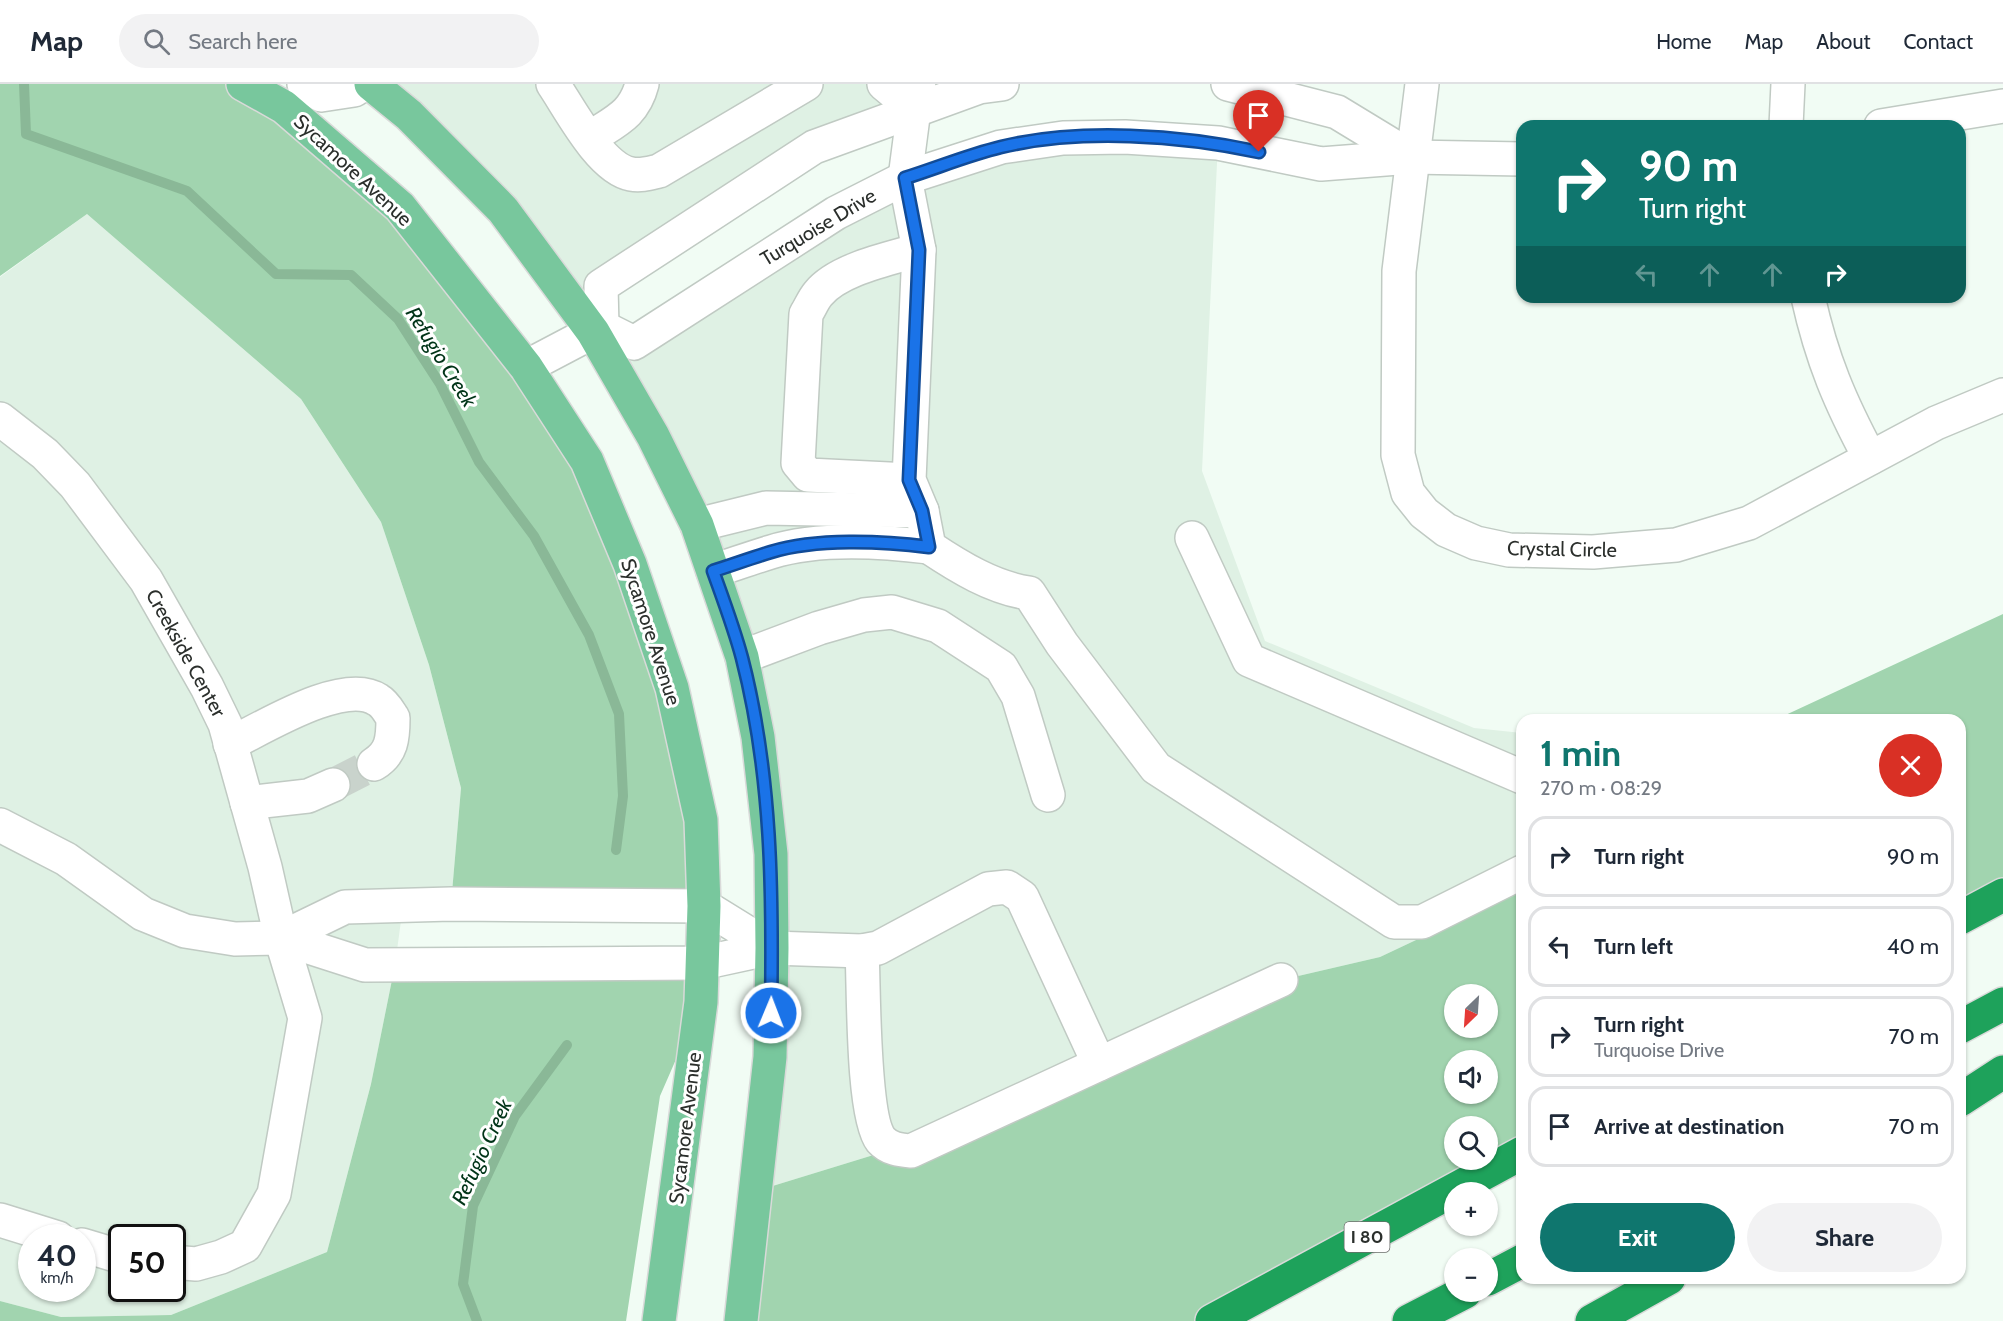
<!DOCTYPE html>
<meta charset="utf-8">
<style>
body{margin:0;font-family:Cabin,sans-serif;background:#f2f2f3;color:#1f2937;height:100vh;display:flex;flex-direction:column;font-size:22px;white-space:nowrap}
*{box-sizing:border-box;margin:0}
p{font-size:20px;color:#747a83}
.icon{flex:none;width:33px;height:33px;fill:none;stroke:currentColor;stroke-width:2;stroke-linecap:round;stroke-linejoin:round}
.map{position:relative;flex:1;overflow:hidden}
.sheet{position:absolute;left:1516px;top:630px;width:450px;height:570px;display:flex;flex-direction:column;background:#fff;border-radius:18px;box-shadow:0 2px 4px #0004}
.sheet>*{flex:none}
.top-card{position:absolute;left:1516px;top:36px;width:450px;height:183px;border-radius:18px;box-shadow:0 2px 4px #0004;background:#0f766e;color:#fff;overflow:hidden}
.needle{width:39px;rotate:205deg}
.tools{position:absolute;left:1444px;top:900px;display:grid;gap:12px}
.tools a{display:grid;place-items:center;width:54px;height:54px;border-radius:50%;background:#fff;box-shadow:0 2px 4px #0004;font-size:30px}
.speed{position:absolute;left:18px;top:1140px;display:flex;gap:12px;font-size:30px;font-weight:700;text-align:center}
.speed>*{display:grid;place-content:center;width:78px;height:78px;border-radius:50%;background:#fff;box-shadow:0 2px 4px #0004;line-height:1}
.speed small{font-size:15px;font-weight:400}
.speed .limit{border:3px solid #111;border-radius:9px;background:#fff;color:#111}
.pin{position:absolute;display:grid;place-items:center;width:51px;height:51px;color:#fff;margin:-62px -26px;border-radius:50% 50% 50% 0;rotate:-45deg;box-shadow:0 0 6px #0007}
.pin .icon{rotate:45deg}
.me{position:absolute;width:66px;margin:-33px;rotate:1deg;stroke-linejoin:round;filter:drop-shadow(0 0 4px #0008)}
.turn{display:flex;align-items:center;gap:21px;height:126px;padding:0 24px;font-size:27px}
.turn .icon{width:78px;height:78px;stroke-width:2.5}
.turn b{display:block;font-size:42px;line-height:51px}
.lanes{display:flex;align-items:center;height:57px;padding:0 24px;background:#0003;justify-content:center;gap:30px;direction:ltr}
.lanes .off{opacity:.35}
.round{display:grid;place-items:center;flex:none;width:63px;height:63px;border-radius:32px;background:#f2f2f3}
.head{display:flex;align-items:center;justify-content:space-between;height:102px;padding:0 24px}
h1{font-size:36px;font-weight:800;line-height:45px;color:#0f766e}
.button{display:flex;gap:12px;margin-top:auto;padding:12px 24px}
.button a{flex:1;height:69px;border-radius:36px;background:#0f766e;color:#fff;font-size:24px;font-weight:800;line-height:69px;text-align:center}
.button a+a{background:#f2f2f3;color:#1f2937}
ul{padding:0;list-style:none}
li{display:flex;align-items:center;gap:18px;height:81px;margin:0 12px 9px;padding:0 12px;border:3px solid #e0e1e3;border-radius:18px}
li div{flex:1}
li b{display:block;font-size:22px}
li em{font-style:normal}
header{display:flex;align-items:center;gap:36px;box-sizing:border-box;height:84px;padding:0 30px;background:#fff;border-bottom:2px solid #e0e1e3}
header strong{font-size:28px}
nav{display:flex;gap:33px;margin-inline-start:auto;font-size:21px}
.search{width:420px;height:54px;background:#f2f2f3;display:flex;align-items:center;gap:15px;box-sizing:border-box;padding:0 21px;border-radius:33px;color:#747a83;font-size:22px}
.map>svg:first-child{display:block}
.built{fill:#dff1e4;fill-rule:evenodd}
.green{fill:#a1d4af;fill-rule:evenodd}
.lines{fill:none;stroke-linecap:round;stroke-linejoin:round}
.stream{stroke:#8ab897;stroke-width:10}
.minor-tunnel{stroke:#c9d3cc;stroke-width:33;stroke-dasharray:33 16;stroke-linecap:butt}
.minor-casing{stroke:#c0cac3;stroke-width:36}
.major-casing{stroke:#d9dad9;stroke-width:36}
.highway-casing{stroke:#d9dad9;stroke-width:36}
.minor{stroke:#fff;stroke-width:33}
.major{stroke:#78c79d;stroke-width:33}
.highway{stroke:#1ea25b;stroke-width:33}
.route-casing{stroke:#114b97;stroke-width:15}
.route{stroke:#1a73e8;stroke-width:10}
.labels{text-anchor:middle;stroke-width:6;stroke-linejoin:round;paint-order:stroke}
.shield{fill:#fff;stroke:#6b6d6b;stroke-width:1.5}
.shield-label{font-size:18px;font-weight:bold;fill:#2b2f2c}
.street-label{font-size:20px;fill:#2b2f2c;stroke:#fff}
.water-label{font-size:21px;font-style:italic;fill:#013418;stroke:#fff}
</style>
<header>
<strong>Map</strong>
<div class="search"><svg class="icon" aria-label="search" viewBox="0 0 24 24"><circle cx="10" cy="10" r="6"/><path d="M15 15l6 6"/></svg>Search here</div>
<nav><a>Home</a><a>Map</a><a>About</a><a>Contact</a></nav>
</header>
<div class="map">
<svg width="2003" height="1237" viewBox="0 0 2003 1237">
<rect width="100%" height="100%" fill="#f1fcf4"/>
<g class="built">
<path d="M371,0H1002L814,63L588,213Z"/>
<path d="M1218,59L1202,387L1265,557L1474,644L1522,649V806L1380,873L1281,896L893,1065L756,1107L770,973L742,573L609,276L836,129L1001,63Z"/>
<path d="M87,130L301,315L381,438L429,581L461,704L451,820L403,822L395,881L371,1000L327,1168L171,1231L61,1233L0,1217V193ZM32,1154H82V1204H32ZM122,1154H172V1204H122Z"/>
</g>
<g class="green">
<path d="M0,0H243L284,23L526,283L630,480L704,822L451,820L461,704L429,581L381,438L301,315L87,130L0,192Z"/>
<path d="M2003,530V811L1961,834L1960,636H1775Z"/>
<path d="M1522,806V1069L1212,1237H741L756,1107L893,1065L1281,896L1380,873ZM1455,910H1488V944H1455ZM1455,976H1488V1010H1455ZM1455,1042H1488V1076H1455Z"/>
<path d="M702,879L701,918L660,1012L626,1237H0V1217L61,1233L171,1231L327,1168L371,1000L395,881Z"/>
</g>
<g class="lines">
<g class="stream">
<path d="M24,0L26,50L187,107L276,190L351,191L398,235L440,300L479,378L534,452L589,551L619,630L623,712L616,766"/>
<path d="M477,1237L463,1200L473,1122L515,1032L567,961"/>
</g>
<path class="minor-tunnel" d="M333,701L374,680"/>
<g class="minor-casing">
<g id="minor">
<path d="M304,0L321,11L354,6L363,0"/>
<path d="M553,0C570,25 600,84 631,90C641,92 650,89 659,87L806,0"/>
<path d="M884,0L914,25L920,7"/>
<path d="M1228,0L1337,28L1411,73"/>
<path d="M1422,0L1399,187L1398,371L1408,409L1424,429L1446,446L1476,459L1509,466L1593,468L1676,461L1749,439L1936,339L2003,311"/>
<path d="M914,25L905,94L919,166L909,396L922,427L929,463C959,483 993,504 1029,509L1062,560L1156,684L1394,838H1422L1522,788"/>
<path d="M1786,42L1788,0"/>
<path d="M1881,42L2003,22"/>
<path d="M590,54C615,37 634,31 642,0"/>
<path d="M1808,213C1822,276 1840,318 1870,374"/>
<path d="M602,243L634,259L836,129L905,94L1001,63L1063,54L1125,53L1218,59L1321,80L1411,73L1522,75"/>
<path d="M602,243L601,202L814,63L979,3L1002,0"/>
<path d="M526,283L602,243"/>
<path d="M0,335L45,370L75,401L146,496L207,603L225,640L265,783L281,854L305,934L274,1110L245,1162L221,1173L196,1180L172,1178"/>
<path d="M909,396L808,391L798,379L806,230C810,224 813,216 818,210C838,185 889,175 919,166"/>
<path d="M697,441L766,424L922,427"/>
<path d="M1192,454L1249,576L1522,693"/>
<path d="M713,487C732,481 751,474 771,468C818,453 880,457 929,463"/>
<path d="M742,573L819,544L864,531L892,528L938,542L1001,583L1018,612L1048,711"/>
<path d="M230,660C263,644 344,593 378,616C385,620 389,628 393,634C393,654 392,669 374,680"/>
<path d="M247,719L308,712L333,701"/>
<path d="M0,741L66,775L143,830L185,847L235,855L281,854"/>
<path d="M772,864L704,822L451,820L345,823L281,854L365,881L702,879L772,864L862,867L878,864L988,805L1007,803L1022,813L1099,980"/>
<path d="M862,867C864,903 862,1032 881,1056C889,1065 900,1066 911,1067L1281,896"/>
<path d="M0,1136L58,1154"/>
<path d="M82,1161L122,1173"/>
</g>
</g>
<g class="major-casing">
<g id="major">
<path d="M243,0L284,23L400,123L526,283L587,377L630,480L672,604L701,736L704,822L701,918L659,1237"/>
<path d="M371,0L409,31L503,126L593,248L653,352L697,441L742,573L758,653L771,770L772,864L770,973L741,1237"/>
</g>
</g>
<g class="highway-casing">
<g id="highway">
<path d="M1960,834L2003,811"/>
<path d="M1960,943L2003,920"/>
<path d="M1960,1016L2003,988"/>
<path d="M1488,1195L1522,1177"/>
<path d="M1212,1237L1522,1069"/>
<path d="M1409,1237L1465,1208"/>
<path d="M1592,1237L1669,1194"/>
</g>
</g>
<use href="#minor" class="minor"/>
<use href="#major" class="major"/>
<use href="#highway" class="highway"/>
</g>
<g class="lines">
<g class="route-casing">
<path id="route" d="M771,929C773,810 772,690 742,574C734,544 723,515 713,487C732,481 751,474 771,468C816,454 882,457 929,463L922,427L909,396L919,166L905,94C937,84 968,71 1001,63C1080,44 1180,51 1259,68"/>
</g>
<use href="#route" class="route"/>
</g>
<g class="labels">
<rect class="shield" x="1344.5" y="1138" width="45" height="30" rx="4.5"/>
<g class="shield-label">
<text x="1367" y="1159">I 80</text>
</g>
<g class="street-label">
<text transform="translate(353 86) rotate(43)" y="7">Sycamore Avenue</text>
<text transform="translate(818 143) rotate(-31)" y="7">Turquoise Drive</text>
<text transform="translate(1562 465) rotate(1)" y="7">Crystal Circle</text>
<text transform="translate(651 548) rotate(72)" y="7">Sycamore Avenue</text>
<text transform="translate(186 569) rotate(61)" y="7">Creekside Center</text>
<text transform="translate(685 1044) rotate(-83)" y="7">Sycamore Avenue</text>
</g>
<g class="water-label">
<text transform="translate(441 273) rotate(58)" y="7">Refugio Creek</text>
<text transform="translate(482 1068) rotate(-65)" y="7">Refugio Creek</text>
</g>
</g>
</svg>
<div class="tools">
<a><svg class="needle" viewBox="-14 -14 28 28"><path d="M0-13l5 13h-10z" fill="#e53935"/><path d="M0 13l5-13h-10z" fill="#747a83"/></svg></a>
<a><svg class="icon" aria-label="sound" viewBox="0 0 24 24"><path d="M4 9h4l5-4v14l-5-4H4zM17 9q2 3 0 6"/></svg></a>
<a><svg class="icon" aria-label="search" viewBox="0 0 24 24"><circle cx="10" cy="10" r="6"/><path d="M15 15l6 6"/></svg></a>
<a>+</a>
<a>−</a>
</div>
<div class="speed"><div>40<small>km/h</small></div><div class="limit">50</div></div>
<div class="pin" style="left:1259px;top:68px;background:#d93025"><svg class="icon" aria-label="arrive" viewBox="0 0 24 24"><path d="M6 21V4h12l-3 4 3 4H6"/></svg></div>
<svg class="me" style="left:771px;top:929px" viewBox="-20 -20 40 40"><circle r="17" fill="#1a73e8" stroke="#fff" stroke-width="3"/><path d="M0-11L8 9 0 5-8 9z" fill="#fff"/></svg>
<div class="top-card">
<div class="turn"><svg class="icon" aria-label="right" viewBox="0 0 24 24"><path d="M7 20v-9h11M14 6l5 5-5 5"/></svg><div><b>90 m</b>Turn right</div></div>
<div class="lanes"><svg class="icon off" aria-label="left" viewBox="0 0 24 24"><path d="M17 20v-9H6M10 6l-5 5 5 5"/></svg><svg class="icon off" aria-label="ahead" viewBox="0 0 24 24"><path d="M12 20V5M6 11l6-6 6 6"/></svg><svg class="icon off" aria-label="ahead" viewBox="0 0 24 24"><path d="M12 20V5M6 11l6-6 6 6"/></svg><svg class="icon" aria-label="right" viewBox="0 0 24 24"><path d="M7 20v-9h11M14 6l5 5-5 5"/></svg></div>
</div>
<section class="sheet">
<div class="head"><div><h1>1 min</h1><p>270 m · 08:29</p></div><a class="round" style="background:#d93025;color:#fff"><svg class="icon" aria-label="close" viewBox="0 0 24 24"><path d="M6 6l12 12M18 6L6 18"/></svg></a></div>
<ul>
<li><svg class="icon" aria-label="right" viewBox="0 0 24 24"><path d="M7 20v-9h11M14 6l5 5-5 5"/></svg><div><b>Turn right</b></div><em>90 m</em></li>
<li><svg class="icon" aria-label="left" viewBox="0 0 24 24"><path d="M17 20v-9H6M10 6l-5 5 5 5"/></svg><div><b>Turn left</b></div><em>40 m</em></li>
<li><svg class="icon" aria-label="right" viewBox="0 0 24 24"><path d="M7 20v-9h11M14 6l5 5-5 5"/></svg><div><b>Turn right</b><p>Turquoise Drive</p></div><em>70 m</em></li>
<li><svg class="icon" aria-label="arrive" viewBox="0 0 24 24"><path d="M6 21V4h12l-3 4 3 4H6"/></svg><div><b>Arrive at destination</b></div><em>70 m</em></li>
</ul>
<div class="button"><a>Exit</a><a>Share</a></div>
</section>
</div>
